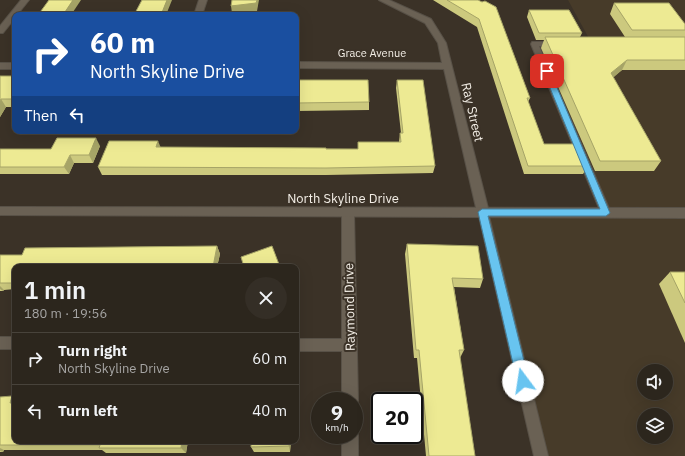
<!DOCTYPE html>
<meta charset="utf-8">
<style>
body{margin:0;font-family:"IBM Plex Sans",sans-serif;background:#342e26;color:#f1f3f6;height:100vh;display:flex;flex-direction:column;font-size:15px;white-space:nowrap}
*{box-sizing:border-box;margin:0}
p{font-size:13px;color:#a6a5a4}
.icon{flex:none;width:22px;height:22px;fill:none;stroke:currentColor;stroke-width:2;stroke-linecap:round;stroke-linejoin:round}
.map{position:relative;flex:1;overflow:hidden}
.details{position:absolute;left:12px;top:264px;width:287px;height:180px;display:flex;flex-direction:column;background:#2c261d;border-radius:8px;box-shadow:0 4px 16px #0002,0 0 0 1px #48433b}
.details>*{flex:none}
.top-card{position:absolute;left:12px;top:12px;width:287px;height:122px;border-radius:8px;box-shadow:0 4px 16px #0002,0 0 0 1px #48433b;background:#1a4fa0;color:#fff;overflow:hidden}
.tools{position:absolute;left:637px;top:364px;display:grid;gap:8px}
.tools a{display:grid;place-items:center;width:36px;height:36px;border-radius:50%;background:#2c261d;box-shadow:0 4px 16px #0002,0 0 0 1px #48433b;font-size:20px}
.speed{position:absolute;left:311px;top:392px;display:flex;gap:8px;font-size:20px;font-weight:700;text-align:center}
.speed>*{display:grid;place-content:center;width:52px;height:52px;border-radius:50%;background:#2c261d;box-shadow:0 4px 16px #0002,0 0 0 1px #48433b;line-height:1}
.speed small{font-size:10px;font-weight:400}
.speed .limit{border:2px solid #111;border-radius:6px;background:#fff;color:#111}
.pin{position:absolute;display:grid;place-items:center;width:34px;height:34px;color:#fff;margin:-17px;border-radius:8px;box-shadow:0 2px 6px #0006}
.me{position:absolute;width:44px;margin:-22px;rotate:346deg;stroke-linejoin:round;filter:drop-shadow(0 0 3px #0008)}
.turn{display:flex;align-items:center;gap:14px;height:84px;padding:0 12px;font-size:18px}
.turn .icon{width:52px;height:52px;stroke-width:2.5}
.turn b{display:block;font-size:28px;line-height:34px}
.then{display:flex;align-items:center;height:38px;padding:0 12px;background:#0003;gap:8px;font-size:15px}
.round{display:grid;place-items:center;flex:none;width:42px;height:42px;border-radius:21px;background:#342e26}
.headline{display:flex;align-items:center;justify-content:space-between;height:68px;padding:0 12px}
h1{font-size:24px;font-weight:600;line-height:30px}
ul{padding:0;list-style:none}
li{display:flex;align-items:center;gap:12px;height:52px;padding:0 12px;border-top:1px solid #48433b}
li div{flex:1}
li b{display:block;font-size:15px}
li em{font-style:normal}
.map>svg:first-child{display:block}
.built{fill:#473b29;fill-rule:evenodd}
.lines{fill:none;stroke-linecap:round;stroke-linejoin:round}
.lane-casing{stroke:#585147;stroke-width:2}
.street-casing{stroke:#585147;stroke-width:2}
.secondary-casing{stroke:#585147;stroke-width:2}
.lane{fill:#6a6154;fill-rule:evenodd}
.street{fill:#6a6154;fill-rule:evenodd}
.secondary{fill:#6a6154;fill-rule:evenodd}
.wall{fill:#ccc97e}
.shaded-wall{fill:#a6a467}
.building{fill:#edea93;stroke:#a6a467}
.route{fill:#68c4f0;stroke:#447f9c}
.labels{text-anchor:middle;stroke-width:4;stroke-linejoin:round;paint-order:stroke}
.far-street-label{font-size:11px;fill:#f3eee6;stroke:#3b3227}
.street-label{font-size:13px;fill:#f3eee6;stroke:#3b3227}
</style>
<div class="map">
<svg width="685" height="456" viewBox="0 0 685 456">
<rect width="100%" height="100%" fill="#3b3227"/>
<path class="built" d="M568,0H685V456H541L483,212L606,213L535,44H592ZM644,371H666V393H644ZM644,415H666V437H644Z"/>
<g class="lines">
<g class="lane-casing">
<g id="lane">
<path d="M532,42H556L560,44L556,46H539L611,213L609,216H603L601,213L531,44Z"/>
<path d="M483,208L488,212L548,456H534L478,212Z"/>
<rect x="0" y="337" width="15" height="12"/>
<path d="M296,339H350L354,341L356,345L354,349L350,351H296Z"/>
</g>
</g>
<g class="street-casing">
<g id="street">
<path d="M21,0H29L17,15H15V18L3,33H0V26Z"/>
<path d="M199,0H207L202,15H194Z"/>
<path d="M379,0H389L431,19L446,43L489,212L487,215H479L477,212L444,69L296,68V62L442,63L438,43L425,23Z"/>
<rect x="0" y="63" width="15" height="6"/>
<path d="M348,208L352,210L354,213L358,401L354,407V401H342V213L344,210Z"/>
<path d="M354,429L358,435V456H342V435H354Z"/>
</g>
</g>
<g class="secondary-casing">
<path id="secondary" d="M0,207L685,208V218L0,215Z"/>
</g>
<use href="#lane" class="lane"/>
<use href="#street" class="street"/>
<use href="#secondary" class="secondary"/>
</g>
<g class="wall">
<path d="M433,0H478L530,98L528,102L544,144L588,166L583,174H524L477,27Z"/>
<path d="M614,3L685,24V70H622L613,77L661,161L654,171H595L541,48L544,40H536L527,17L529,10L582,33L580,37H625L610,14Z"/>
<path d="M0,76H15V107H6L0,117Z"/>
<path d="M296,80L369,102V110L296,111Z"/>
<path d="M397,80L435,166L433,173L326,175H102L98,167L161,147L358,149V142H399L400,133H401L396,88Z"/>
<path d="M100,146L93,163H74L69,174H0V149H51Z"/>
<path d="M407,244L483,279L480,288L454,287L464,350L460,358L475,456H426L417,358H414L405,254Z"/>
<path d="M217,246L220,254L217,267H15V289L4,290L3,291H0V255H22Z"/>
<path d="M670,272H685V343L659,284Z"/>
<path d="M0,397L15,441H207H188L186,453H106L102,450H4L3,452H0Z"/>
<path d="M291,441L290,452H254L251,447Z"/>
</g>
<g class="shaded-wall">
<path d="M73,0H81L71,15H63Z"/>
<path d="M167,0H172L166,15H161Z"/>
<path d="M257,0H259L257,11L232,13L231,6Z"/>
<path d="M627,60L622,70L606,84L611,73Z"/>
<path d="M1,99L6,107L0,117V101Z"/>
<path d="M96,138L100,146L93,163L89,155Z"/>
<path d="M158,141L161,148L156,147Z"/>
<path d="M70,155L74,163L69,174L64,167Z"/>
<path d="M217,246L220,254L217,267H213Z"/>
<path d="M0,286L4,290L3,291L0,289Z"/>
<path d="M12,396L15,398V407L10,403Z"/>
<path d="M182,441H188L186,453L181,448Z"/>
<path d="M289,441H291L290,452L289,446Z"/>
<path d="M0,448L4,450L3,452L0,451Z"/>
</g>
<g class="building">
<path d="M49,0H73L63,15H38Z"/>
<path d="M142,0H167L161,15H134Z"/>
<path d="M232,0H257L256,3L231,6Z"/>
<path d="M447,0H478L482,2L485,1L496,7L530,98H527L544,144H578L588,166H528L479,19Z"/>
<path d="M614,3H669L685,24V30H632Z"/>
<path d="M529,10H569L582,33H539Z"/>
<path d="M545,37H685V60H627L611,73L661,161H600Z"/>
<path d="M0,76H15V79L14,80H15V99H1L0,101Z"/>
<path d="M296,80H368L369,102L296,103Z"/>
<path d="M397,80H423L435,166L326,168L98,167L109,141H158L156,147L326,148V149H358V142H401L400,133H403Z"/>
<path d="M57,138H96L89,155H70L64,167H0V149H51Z"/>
<path d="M407,244L478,246L483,279L452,278L464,350H459L475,456H429L419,350H416Z"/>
<path d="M217,246L213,267H15V283H0V255H22L25,248Z"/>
<path d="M272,246L280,267H244L241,257Z"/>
<path d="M670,272H685V303Z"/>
<path d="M12,396L10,403H15V441H182L181,448H99L100,445H0V397Z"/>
<path d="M251,441H289V446L251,447Z"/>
</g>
<path class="route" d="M544,70L550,71L610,213L606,216H488L529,381L527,385L523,386L519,385L517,381L478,212L482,209H600L543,71Z"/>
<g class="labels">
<g class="far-street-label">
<text x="372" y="57">Grace Avenue</text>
</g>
<g class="street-label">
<text transform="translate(473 112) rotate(77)" y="5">Ray Street</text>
<text x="343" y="203">North Skyline Drive</text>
<text transform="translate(349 307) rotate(-91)" y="5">Raymond Drive</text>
</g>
</g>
</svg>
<div class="tools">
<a><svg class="icon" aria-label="sound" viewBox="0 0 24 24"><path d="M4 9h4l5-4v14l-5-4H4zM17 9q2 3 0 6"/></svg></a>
<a><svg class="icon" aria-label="layers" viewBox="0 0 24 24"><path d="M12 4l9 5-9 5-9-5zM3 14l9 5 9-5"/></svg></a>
</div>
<div class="speed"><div>9<small>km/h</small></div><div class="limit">20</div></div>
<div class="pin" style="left:547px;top:71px;background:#d93025"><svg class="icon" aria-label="arrive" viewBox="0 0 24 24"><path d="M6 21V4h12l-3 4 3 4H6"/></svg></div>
<svg class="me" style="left:523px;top:381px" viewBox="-20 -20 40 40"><circle r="19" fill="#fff"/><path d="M0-13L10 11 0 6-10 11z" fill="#68c4f0"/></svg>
<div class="top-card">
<div class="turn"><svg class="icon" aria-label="right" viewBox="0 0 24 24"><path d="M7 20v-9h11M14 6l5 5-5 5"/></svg><div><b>60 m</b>North Skyline Drive</div></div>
<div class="then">Then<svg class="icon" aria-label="left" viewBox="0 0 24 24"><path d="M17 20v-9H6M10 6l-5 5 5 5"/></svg></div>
</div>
<section class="details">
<div class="headline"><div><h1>1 min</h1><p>180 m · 19:56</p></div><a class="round"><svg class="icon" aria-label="close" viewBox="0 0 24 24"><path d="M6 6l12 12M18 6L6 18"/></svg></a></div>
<ul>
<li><svg class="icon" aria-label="right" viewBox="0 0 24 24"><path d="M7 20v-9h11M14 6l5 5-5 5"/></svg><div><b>Turn right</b><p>North Skyline Drive</p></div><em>60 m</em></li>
<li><svg class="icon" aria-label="left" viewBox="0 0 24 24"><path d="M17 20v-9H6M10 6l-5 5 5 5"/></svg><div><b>Turn left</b></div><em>40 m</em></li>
</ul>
</section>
</div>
